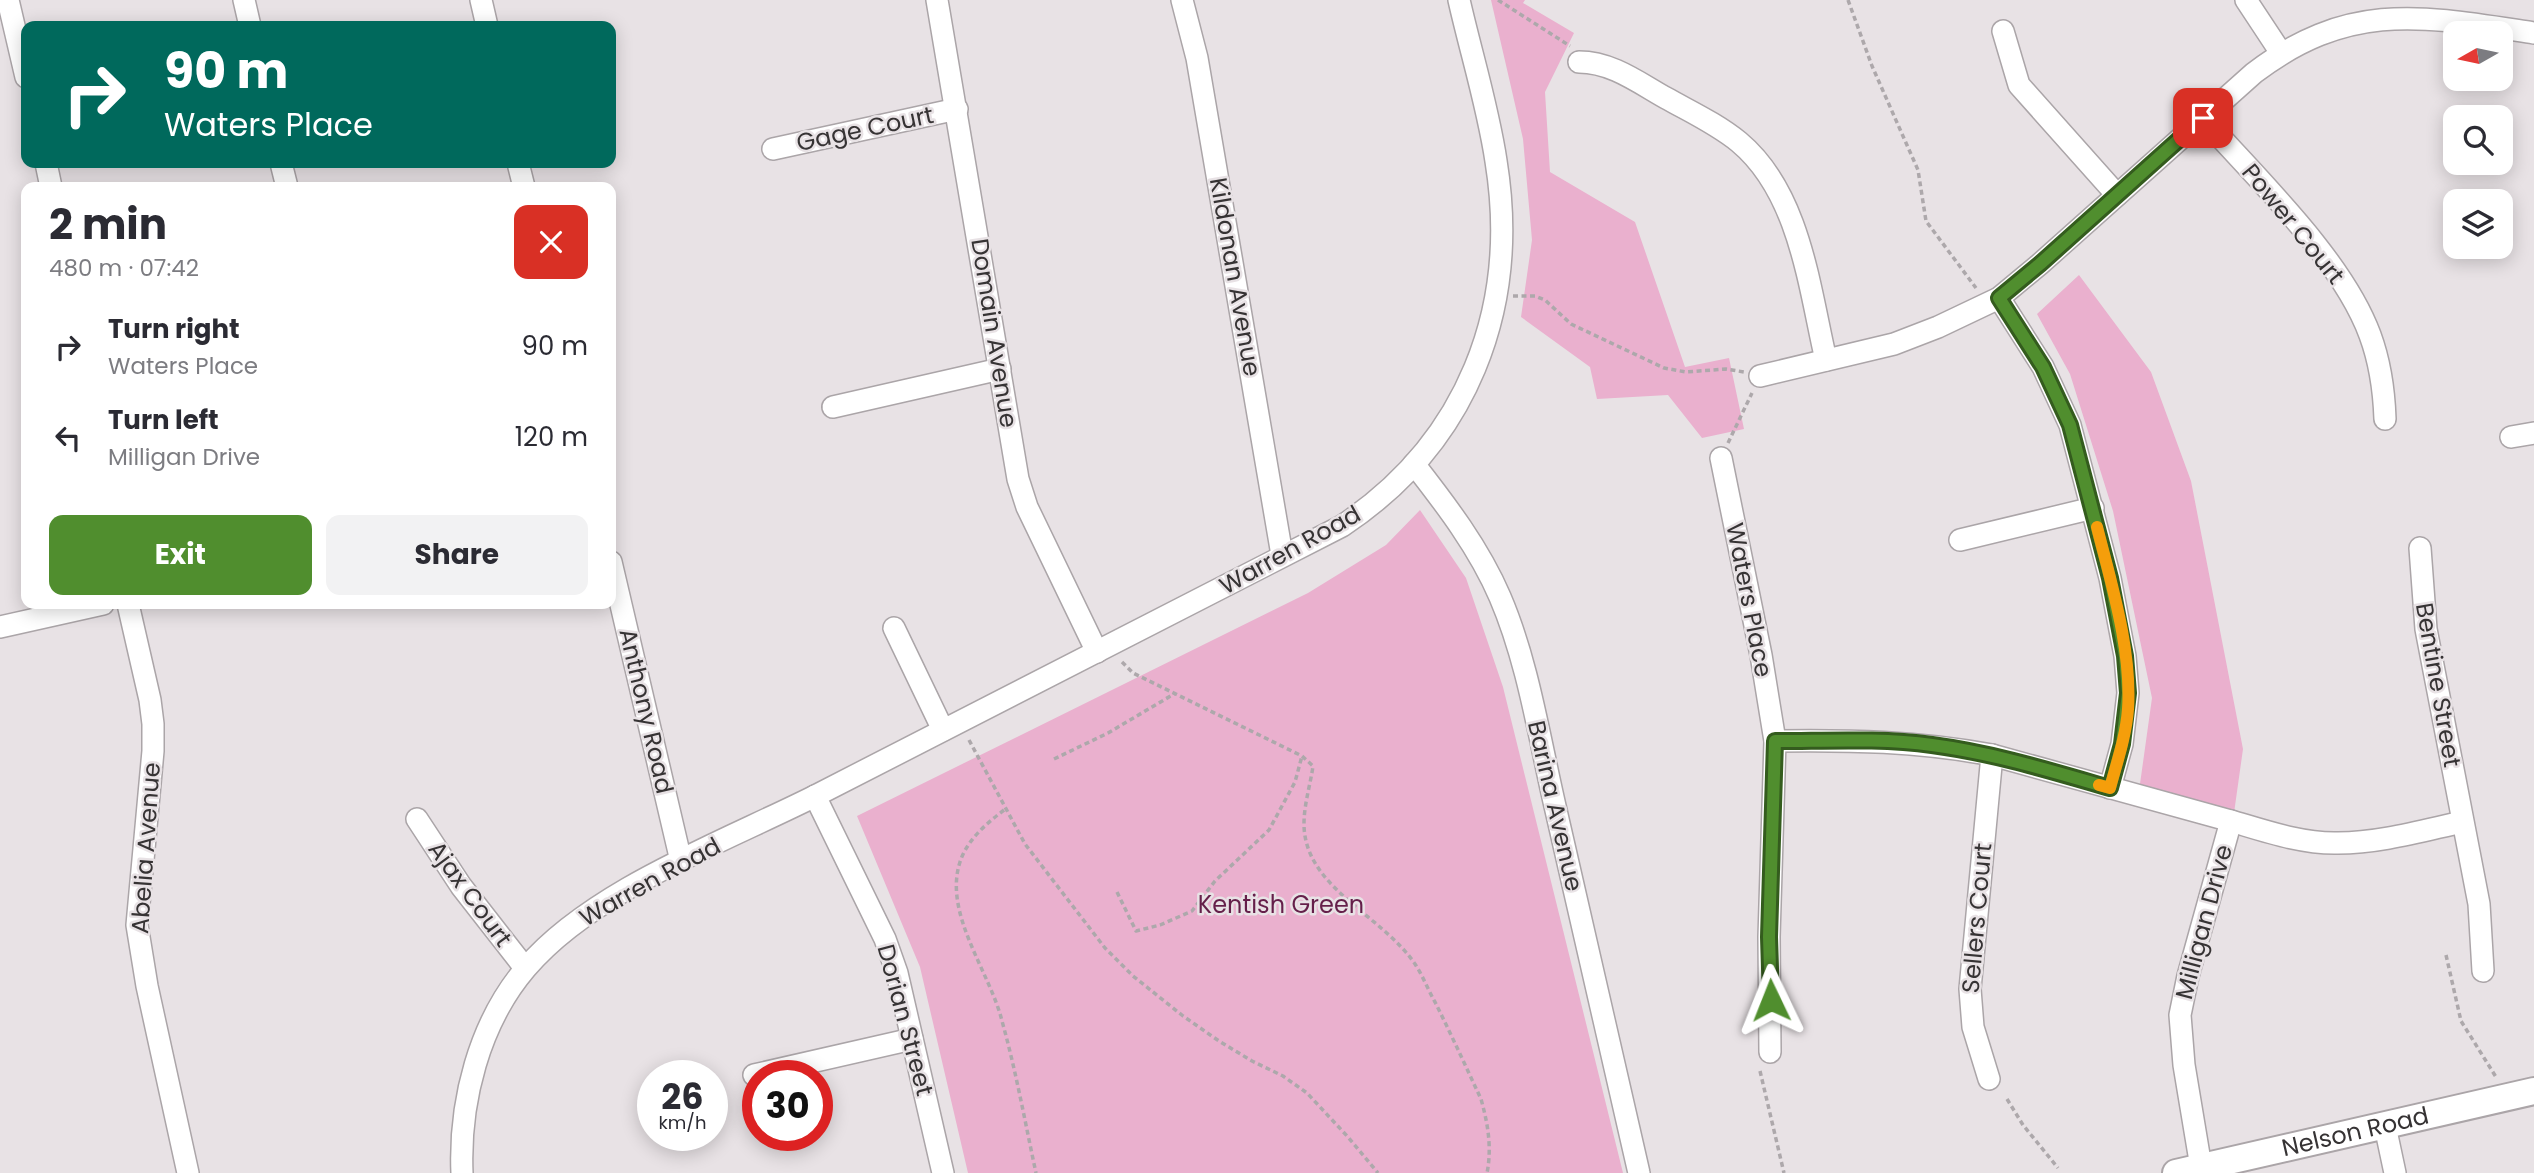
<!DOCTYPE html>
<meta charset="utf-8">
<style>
body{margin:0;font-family:Poppins,sans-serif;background:#f2f2f3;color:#2b2b33;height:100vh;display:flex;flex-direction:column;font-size:26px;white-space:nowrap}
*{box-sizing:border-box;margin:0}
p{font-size:23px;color:#7c7c81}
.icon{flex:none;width:38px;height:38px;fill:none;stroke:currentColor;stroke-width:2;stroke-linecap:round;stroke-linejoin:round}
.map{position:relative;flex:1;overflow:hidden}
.drawer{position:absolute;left:21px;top:182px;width:595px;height:427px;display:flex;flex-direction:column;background:#fff;border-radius:14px;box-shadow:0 4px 18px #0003}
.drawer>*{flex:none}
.top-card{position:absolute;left:21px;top:21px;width:595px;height:147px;border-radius:14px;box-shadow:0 4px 18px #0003;background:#00695c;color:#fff;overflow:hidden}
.needle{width:46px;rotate:261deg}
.fabs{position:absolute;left:2443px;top:21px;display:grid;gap:14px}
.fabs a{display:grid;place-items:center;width:70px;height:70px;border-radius:14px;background:#fff;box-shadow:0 4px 18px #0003;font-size:35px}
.speed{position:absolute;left:637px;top:1060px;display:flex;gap:14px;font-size:35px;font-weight:700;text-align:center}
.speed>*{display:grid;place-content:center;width:91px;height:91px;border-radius:50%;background:#fff;box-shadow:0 4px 18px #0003;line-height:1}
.speed small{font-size:18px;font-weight:400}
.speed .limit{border:10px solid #d22;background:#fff;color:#111}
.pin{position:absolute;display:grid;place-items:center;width:60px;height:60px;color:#fff;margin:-30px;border-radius:14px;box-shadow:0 4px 10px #0006}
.me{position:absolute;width:77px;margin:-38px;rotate:358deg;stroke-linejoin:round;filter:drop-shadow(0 0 5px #0008)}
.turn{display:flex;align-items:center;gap:24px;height:147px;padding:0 28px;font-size:32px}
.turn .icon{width:91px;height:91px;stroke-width:2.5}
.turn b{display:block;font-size:49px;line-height:60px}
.round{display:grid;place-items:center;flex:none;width:74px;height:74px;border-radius:14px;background:#f2f2f3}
.headline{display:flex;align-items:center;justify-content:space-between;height:119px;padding:0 28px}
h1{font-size:42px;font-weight:700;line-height:52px}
.primary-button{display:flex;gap:14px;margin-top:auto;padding:14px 28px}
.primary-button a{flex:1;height:80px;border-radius:14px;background:#508e2e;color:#fff;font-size:28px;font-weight:700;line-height:80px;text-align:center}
.primary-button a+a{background:#f2f2f3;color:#2b2b33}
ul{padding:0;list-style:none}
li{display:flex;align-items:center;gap:21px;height:91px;padding:0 28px}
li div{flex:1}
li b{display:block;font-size:26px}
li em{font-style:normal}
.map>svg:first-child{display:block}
.green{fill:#eab0ce}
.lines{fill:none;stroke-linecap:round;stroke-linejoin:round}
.minor-casing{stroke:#aba5a8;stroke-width:24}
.major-casing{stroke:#aba5a8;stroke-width:30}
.path{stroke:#ada8ab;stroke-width:3.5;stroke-dasharray:5 3.5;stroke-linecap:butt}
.minor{stroke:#fff;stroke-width:21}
.major{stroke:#fff;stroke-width:26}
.route-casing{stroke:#345c1e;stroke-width:18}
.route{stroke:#508e2e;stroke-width:12}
.slow{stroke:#f59e0b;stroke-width:12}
.labels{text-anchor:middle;stroke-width:5;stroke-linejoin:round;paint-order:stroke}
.street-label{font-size:24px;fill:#363334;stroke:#e8e2e5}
.park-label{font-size:24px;fill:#651f4a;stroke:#e8e2e5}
</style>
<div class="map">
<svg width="2534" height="1173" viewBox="0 0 2534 1173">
<rect width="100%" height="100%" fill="#e8e2e5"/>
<g class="green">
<path d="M1491,0H1525L1523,3L1574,33L1545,92L1550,172L1635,222L1685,367L1729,358L1744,429L1702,438L1668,395L1597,399L1590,367L1521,317L1532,240L1523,139Z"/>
<path d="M2079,275L2151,372L2191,481L2243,749L2234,813L2140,784L2152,698L2113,511L2070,374L2037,314Z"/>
<path d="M1420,510L1466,578L1503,687L1623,1173H968L920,967L857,816L1308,593L1386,545Z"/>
</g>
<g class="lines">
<g class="minor-casing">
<g id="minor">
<path d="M8,0L26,77"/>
<path d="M244,0L250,26"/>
<path d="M481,0L487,26"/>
<path d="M937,0L1018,479L1027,507L1097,652"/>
<path d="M1182,0L1197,58L1282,555"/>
<path d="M2246,0L2281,53"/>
<path d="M2003,31L2019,85L2117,195"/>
<path d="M1579,62C1612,62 1639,83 1666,98C1691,112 1717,124 1739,142C1800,193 1809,287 1826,360"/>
<path d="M2203,118C2257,179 2342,259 2370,335C2380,362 2384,390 2385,419"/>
<path d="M773,149L957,109"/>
<path d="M46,163L51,187"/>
<path d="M281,163L287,187"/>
<path d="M518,163L524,187"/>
<path d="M1999,298L2043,367L2070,425L2110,578L2125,656L2128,693L2122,744L2110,788"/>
<path d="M1760,376L1894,344L1938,327L1999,298L2040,264L2254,73C2350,0 2423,16 2534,33"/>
<path d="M833,407L1000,369"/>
<path d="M2511,437L2534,433"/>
<path d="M1721,458L1761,655L1775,741L1769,937L1770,1052"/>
<path d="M1414,464C1446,505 1479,548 1500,597C1528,662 1539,737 1555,806C1583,929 1611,1051 1639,1173"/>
<path d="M1960,540L2093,508"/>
<path d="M2420,548L2426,629L2479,904L2483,971"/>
<path d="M611,562L681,861"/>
<path d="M128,604L150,700L153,724V751L137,925L147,986L188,1173"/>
<path d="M0,627L103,604"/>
<path d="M894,628L943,730"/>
<path d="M1775,741C1851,740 1917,741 1992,755L2231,821L2188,976L2180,1015L2184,1065L2201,1167"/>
<path d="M815,796L885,939L897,973L943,1173"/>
<path d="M417,819L461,886L525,968"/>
<path d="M2231,821C2265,831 2302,844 2338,843C2379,843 2421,831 2462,822"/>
<path d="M754,1075L912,1039"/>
<path d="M1989,1079L1973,1027L1970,989L1992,755"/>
<path d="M2385,1126L2395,1173"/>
<path d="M462,1173C459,1102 479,1023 526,968C592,890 726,841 817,795C992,706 1167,617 1342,526C1467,443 1520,309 1496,161C1488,107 1471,53 1459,0"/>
</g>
</g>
<g class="major-casing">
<g id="major">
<path id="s1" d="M2176,1173L2534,1091"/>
</g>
</g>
<g class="path">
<path d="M1498,0L1570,46"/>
<path d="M1848,0L1872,66L1918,170L1926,221L1976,288"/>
<path d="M1513,296H1535L1545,300L1571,324L1664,368L1686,372L1726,369L1744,372"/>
<path d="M1728,443L1752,393"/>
<path d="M1122,662L1133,673L1302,756L1313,766C1310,788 1301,813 1305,836C1314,891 1384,918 1415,964C1423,976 1428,990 1435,1002C1451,1034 1466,1067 1481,1099C1488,1124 1492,1148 1487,1173"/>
<path d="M969,740L1025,844L1105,948L1133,976L1183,1016L1219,1041L1252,1061L1283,1076L1307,1093L1348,1137L1378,1173"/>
<path d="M1054,759L1108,733L1174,694"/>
<path d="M1004,810C986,824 967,840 960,862C943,914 990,972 1002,1021C1016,1071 1025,1122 1036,1173"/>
<path d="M1117,892L1136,931L1160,925L1192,911L1215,881L1269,830L1295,782L1302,756"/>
<path d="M2446,955L2461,1021L2496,1077"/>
<path d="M1760,1071L1784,1173"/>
<path d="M2007,1099L2023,1125L2058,1168"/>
</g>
<use href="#minor" class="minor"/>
<use href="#major" class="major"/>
</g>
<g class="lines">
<g class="route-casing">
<path id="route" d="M1771,1000L1769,937L1775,741C1827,741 1880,738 1932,745C1993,753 2051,771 2110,788L2122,744L2128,693L2125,656L2110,578L2070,425L2043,367L1999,298L2040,264L2203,118"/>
</g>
<use href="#route" class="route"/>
<path class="slow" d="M2097,527C2111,583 2132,650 2128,709C2126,736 2117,762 2110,788L2099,785"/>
</g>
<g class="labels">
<g class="street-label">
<text transform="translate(865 129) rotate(-12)" y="8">Gage Court</text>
<text transform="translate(2293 224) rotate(51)" y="8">Power Court</text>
<text transform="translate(1235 277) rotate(80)" y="8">Kildonan Avenue</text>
<text transform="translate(994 333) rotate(81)" y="8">Domain Avenue</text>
<text transform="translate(1290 550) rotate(-29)" y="8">Warren Road</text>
<text transform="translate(1749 600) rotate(79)" y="8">Waters Place</text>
<text transform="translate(2438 685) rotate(80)" y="8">Bentine Street</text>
<text transform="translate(646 711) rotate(77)" y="8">Anthony Road</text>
<text transform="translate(1555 806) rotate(77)" y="8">Barina Avenue</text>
<text transform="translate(146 848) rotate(-86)" y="8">Abelia Avenue</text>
<text transform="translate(650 882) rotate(-29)" y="8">Warren Road</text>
<text transform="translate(470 894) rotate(54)" y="8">Ajax Court</text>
<text transform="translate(1977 918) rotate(-85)" y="8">Sellers Court</text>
<text transform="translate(2204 922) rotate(-75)" y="8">Milligan Drive</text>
<text transform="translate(905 1020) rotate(75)" y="8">Dorian Street</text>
<text dy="8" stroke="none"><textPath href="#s1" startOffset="184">Nelson Road</textPath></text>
</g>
<g class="park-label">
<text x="1281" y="913">Kentish Green</text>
</g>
</g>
</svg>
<div class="fabs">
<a><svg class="needle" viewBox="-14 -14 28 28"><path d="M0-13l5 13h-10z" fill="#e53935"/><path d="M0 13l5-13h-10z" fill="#7c7c81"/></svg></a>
<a><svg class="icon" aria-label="search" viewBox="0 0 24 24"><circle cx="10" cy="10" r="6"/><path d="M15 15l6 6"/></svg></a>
<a><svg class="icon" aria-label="layers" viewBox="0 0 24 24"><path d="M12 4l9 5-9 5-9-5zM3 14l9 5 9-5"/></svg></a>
</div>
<div class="speed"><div>26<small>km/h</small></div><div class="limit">30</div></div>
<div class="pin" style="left:2203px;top:118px;background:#d93025"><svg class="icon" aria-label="arrive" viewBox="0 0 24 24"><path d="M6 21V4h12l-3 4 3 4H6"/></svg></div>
<svg class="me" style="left:1771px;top:1000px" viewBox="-20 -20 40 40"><path d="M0-17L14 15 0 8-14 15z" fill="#508e2e" stroke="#fff" stroke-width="4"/></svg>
<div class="top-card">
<div class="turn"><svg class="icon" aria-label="right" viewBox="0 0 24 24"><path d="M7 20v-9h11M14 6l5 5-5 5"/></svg><div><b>90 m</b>Waters Place</div></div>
</div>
<section class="drawer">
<div class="headline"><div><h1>2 min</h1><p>480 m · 07:42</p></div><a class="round" style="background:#d93025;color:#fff"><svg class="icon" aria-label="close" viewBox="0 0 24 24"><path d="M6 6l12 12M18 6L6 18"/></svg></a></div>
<ul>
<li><svg class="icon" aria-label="right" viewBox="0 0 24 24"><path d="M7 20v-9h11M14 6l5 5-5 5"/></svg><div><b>Turn right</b><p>Waters Place</p></div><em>90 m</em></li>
<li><svg class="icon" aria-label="left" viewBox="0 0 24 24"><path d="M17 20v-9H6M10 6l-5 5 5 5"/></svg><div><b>Turn left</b><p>Milligan Drive</p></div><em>120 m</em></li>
</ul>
<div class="primary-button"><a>Exit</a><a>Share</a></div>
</section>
</div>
